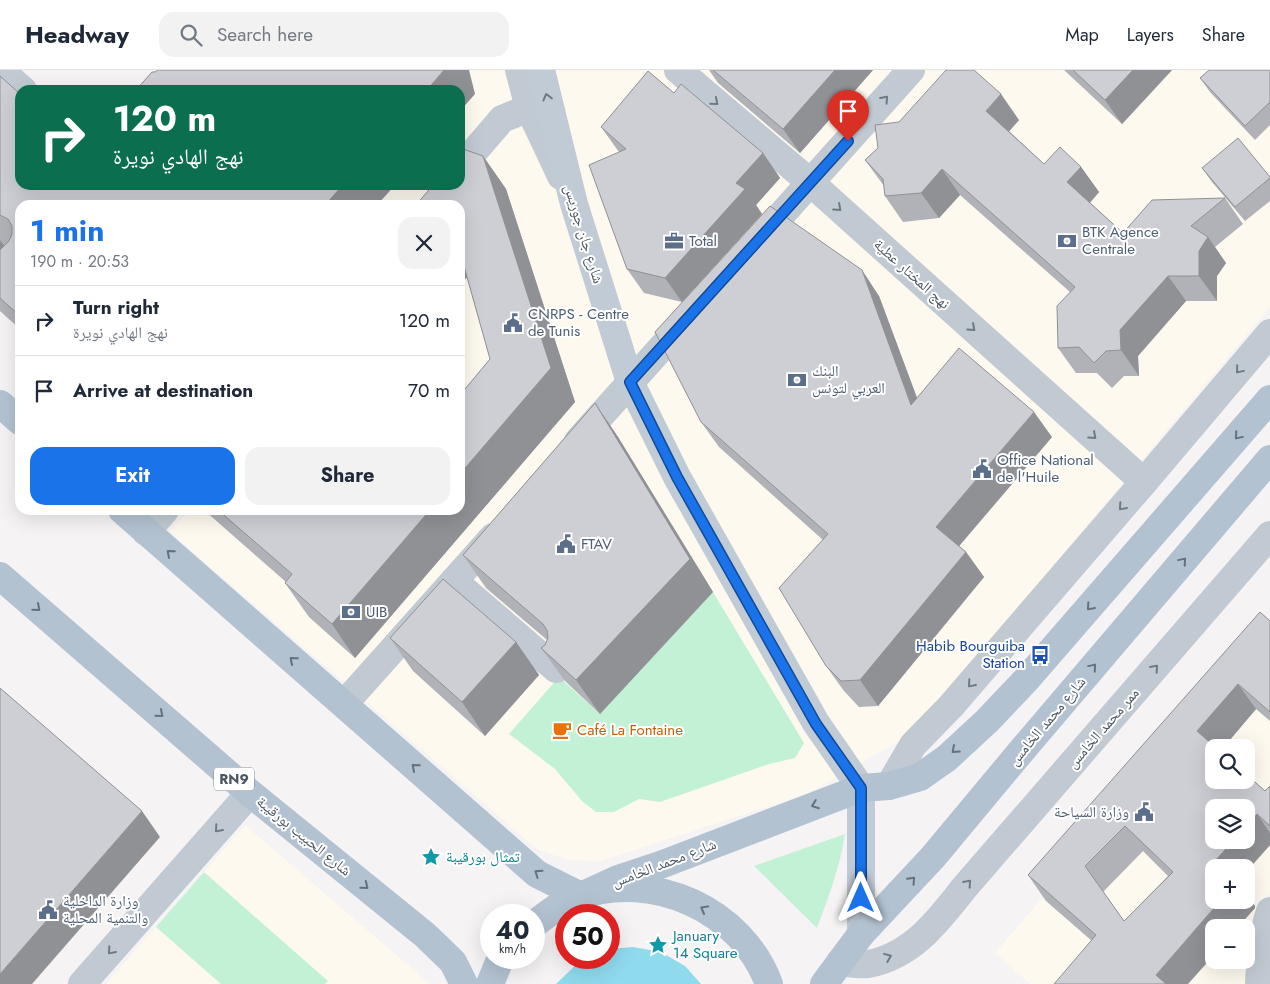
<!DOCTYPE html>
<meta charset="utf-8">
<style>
body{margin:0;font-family:Jost,"Noto Naskh Arabic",sans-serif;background:#f2f2f3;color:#1f2937;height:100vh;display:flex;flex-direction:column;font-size:19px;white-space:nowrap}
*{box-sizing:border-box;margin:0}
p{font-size:16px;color:#747a83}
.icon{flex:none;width:28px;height:28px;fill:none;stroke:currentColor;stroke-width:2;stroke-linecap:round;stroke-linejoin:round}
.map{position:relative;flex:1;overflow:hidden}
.side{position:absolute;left:15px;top:130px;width:450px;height:315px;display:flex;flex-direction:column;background:#fff;border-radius:15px;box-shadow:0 5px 20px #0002}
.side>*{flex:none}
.top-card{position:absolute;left:15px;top:15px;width:450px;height:105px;border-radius:15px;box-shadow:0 5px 20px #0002;background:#0b6e4f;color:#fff;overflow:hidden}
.controls{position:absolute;left:1205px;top:669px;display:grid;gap:10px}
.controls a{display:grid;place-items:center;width:50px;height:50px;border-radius:10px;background:#fff;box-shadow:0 5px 20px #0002;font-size:25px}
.speed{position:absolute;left:480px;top:834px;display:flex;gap:10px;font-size:25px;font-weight:700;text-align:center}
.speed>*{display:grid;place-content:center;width:65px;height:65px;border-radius:50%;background:#fff;box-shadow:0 5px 20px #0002;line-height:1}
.speed small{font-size:12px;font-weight:400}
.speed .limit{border:8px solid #d22;background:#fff;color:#111}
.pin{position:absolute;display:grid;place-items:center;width:42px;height:42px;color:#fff;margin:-51px -21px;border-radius:50% 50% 50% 0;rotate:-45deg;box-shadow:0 0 5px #0007}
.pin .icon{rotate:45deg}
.me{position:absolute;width:55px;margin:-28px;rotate:0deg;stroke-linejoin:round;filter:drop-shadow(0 0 4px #0008)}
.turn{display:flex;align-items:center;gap:18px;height:105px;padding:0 15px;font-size:22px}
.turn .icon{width:65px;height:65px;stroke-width:2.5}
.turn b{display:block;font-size:35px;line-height:42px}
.round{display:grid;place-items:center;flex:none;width:52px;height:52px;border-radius:15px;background:#f2f2f3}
.headline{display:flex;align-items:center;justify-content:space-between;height:85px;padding:0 15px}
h1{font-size:30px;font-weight:700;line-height:38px;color:#1a73e8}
.cta{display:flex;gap:10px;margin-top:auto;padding:10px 15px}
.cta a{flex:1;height:58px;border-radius:15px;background:#1a73e8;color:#fff;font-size:20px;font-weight:700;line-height:58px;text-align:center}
.cta a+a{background:#f2f2f3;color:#1f2937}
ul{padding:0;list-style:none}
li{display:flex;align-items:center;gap:15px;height:70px;padding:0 15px;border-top:1px solid #e0e1e3}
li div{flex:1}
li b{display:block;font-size:19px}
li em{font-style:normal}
header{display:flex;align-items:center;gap:30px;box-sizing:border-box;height:70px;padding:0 25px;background:#fff;border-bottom:1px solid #e0e1e3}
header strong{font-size:24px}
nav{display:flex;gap:28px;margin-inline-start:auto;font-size:18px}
.search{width:350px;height:45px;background:#f2f2f3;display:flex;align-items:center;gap:12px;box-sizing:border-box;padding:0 18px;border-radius:15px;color:#747a83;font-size:19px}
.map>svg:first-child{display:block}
.commercial{fill:#fdf9ef;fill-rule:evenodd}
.green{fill:#c3f1d5}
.water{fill:#90daee}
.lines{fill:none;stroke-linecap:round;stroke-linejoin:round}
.pedestrian{stroke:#c1cad2;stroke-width:28}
.minor{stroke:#c1cad2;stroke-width:28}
.secondary{stroke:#c1cbd6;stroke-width:28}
.primary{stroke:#b3c2d1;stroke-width:28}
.wall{fill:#b0b2b7;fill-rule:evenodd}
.shaded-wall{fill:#909195}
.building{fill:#cdcfd5;stroke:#909195;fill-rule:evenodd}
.oneway{stroke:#6e7984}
.oneway2{stroke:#6e7983}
.oneway3{stroke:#64717d}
.route-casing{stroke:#114b97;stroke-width:12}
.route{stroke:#1a73e8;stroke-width:9}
.labels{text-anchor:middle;stroke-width:4;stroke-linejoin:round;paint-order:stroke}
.shield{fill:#fff;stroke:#808990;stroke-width:1}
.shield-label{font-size:14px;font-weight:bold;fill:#4a5661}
.service-label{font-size:15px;fill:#4e5e75;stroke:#fff;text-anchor:start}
.street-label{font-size:15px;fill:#4a5661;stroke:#fff}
.transit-label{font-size:15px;fill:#164399;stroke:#fff;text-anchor:end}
.food-label{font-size:15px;fill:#c56008;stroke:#fff;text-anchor:start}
.culture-label{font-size:15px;fill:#0d838f;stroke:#fff;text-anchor:start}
</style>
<header>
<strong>Headway</strong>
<div class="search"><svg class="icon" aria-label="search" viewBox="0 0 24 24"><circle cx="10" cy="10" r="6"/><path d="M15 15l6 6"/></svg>Search here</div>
<nav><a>Map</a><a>Layers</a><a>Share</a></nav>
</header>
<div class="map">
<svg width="1270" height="914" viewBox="0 0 1270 914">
<rect width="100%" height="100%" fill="#f5f3f3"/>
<g class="commercial">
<path d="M208,0H1270V237L912,664L807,724L601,791L568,790L537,779L170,462L189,440H460V135H168L146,115H460V20Z"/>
<path d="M1270,562V821L1252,862L1245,914H1030L995,883ZM1214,678H1246V710H1214ZM1214,738H1246V770H1214ZM1214,798H1246V830H1214ZM1214,858H1246V890H1214Z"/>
<path d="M245,755L430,914H106Z"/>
</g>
<g class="green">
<path d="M713,522L804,673L795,688L769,694L660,732L639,729L614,742H596L582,731L555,699L509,664L559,607L600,644Z"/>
<path d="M845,764C840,797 828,828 817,858L754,796Z"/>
<path d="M204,802L328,911L325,914H221L156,857Z"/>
</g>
<path class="water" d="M633,877L661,882L685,896L701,914H556L580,891L587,888H609V879Z"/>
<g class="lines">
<g class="pedestrian">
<path d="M0,0L23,20"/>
<path d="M460,98L502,49L529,38"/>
<path d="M132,115L155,135"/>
<path d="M146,462L165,440"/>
<path d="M454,511L556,599"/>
</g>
<g class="minor">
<path d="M519,0L529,38L561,106"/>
<path d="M678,0L811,113L1144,412"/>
<path d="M757,172L911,0"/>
<path d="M578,371L688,248"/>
<path d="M344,634L493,467"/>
<path d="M889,716L913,675L951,636L1144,412L1270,263"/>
<path d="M840,892C849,893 859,895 868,894C912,886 938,851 964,818L1270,465"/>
<path d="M82,914L250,723"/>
<path d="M1259,914C1260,889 1262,864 1270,841"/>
</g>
<path class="secondary" d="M541,0L574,134L630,312L677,407L816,653L861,718V864"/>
<g class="primary">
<path d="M0,334L20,351"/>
<path d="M122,440L537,804L581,826L618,809L663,794L861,718L889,716L920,707L947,688L987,651L1025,611L1270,329"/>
<path d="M0,506L250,723L425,865L453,892L464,914"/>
<path d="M534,854C548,844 562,832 579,826C653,800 742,840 769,914"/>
<path d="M490,914L499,892L502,888"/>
<path d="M824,914L861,864L933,787L1023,679L1270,389"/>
</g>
</g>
<g class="wall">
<path d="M709,0H873L800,83L718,13Z"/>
<path d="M1064,0H1172L1122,54Z"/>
<path d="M1270,0V55L1255,70L1210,22L1200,8Z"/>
<path d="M0,6L20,115L129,117H137L140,115H395L377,135H20V259L0,241Z"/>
<path d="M674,23L763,83L780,108L756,135L762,144L682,232L644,223L627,199L619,82L601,57Z"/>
<path d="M1019,50L1009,61L1044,94L1081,97L1099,122L1090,133L1123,163L1225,128L1243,154L1215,177L1226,193L1217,206V231H1186L1138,286L1139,306H1124L1112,318L1097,303H1076L1058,278L1070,222L960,125L939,148L903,152L885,126L884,116L865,90L878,78Z"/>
<path d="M483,86L506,119L575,332L355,588L309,547L285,513L286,512L204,440H460L490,289L467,207L460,215V135Z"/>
<path d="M1202,98L1270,107V131L1245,151L1212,112Z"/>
<path d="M879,226L917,328L1052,367L959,476L966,482L984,507L878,636L859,637L844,621L826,596L823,470L719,377L701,352Z"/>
<path d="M595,333L618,367L713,522L600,644L565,611L541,578L545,575L547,570L486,518L463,485Z"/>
<path d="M1270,551V651L1256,639L1223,678H1214L1265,721L1270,716V775L1246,802V798H1214L1255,836V838L1237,858H1214L1092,871L1046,831L1028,805ZM1143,781L1168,806L1124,851L1103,822Z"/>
<path d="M390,568L516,572L539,605L485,666L413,601Z"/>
</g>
<g class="shaded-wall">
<path d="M444,0H469L475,24L460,41V20H427Z"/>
<path d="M835,0H873L800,83L783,59Z"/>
<path d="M1133,0H1172L1122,54L1105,30Z"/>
<path d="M1001,24L1019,50L1004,67L986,41Z"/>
<path d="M763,83L780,108L756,135L762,144L682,232L665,208L736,113Z"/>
<path d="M483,86L506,119L575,332L355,588L332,554L430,440H460V404L551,298Z"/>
<path d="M1081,97L1099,122L1085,138L1067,112Z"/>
<path d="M942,99L960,125L939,148L921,123Z"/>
<path d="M39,115H68L59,125Z"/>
<path d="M343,115H395L377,135H325Z"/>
<path d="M1208,167L1226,193L1217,206V231L1199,206V181Z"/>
<path d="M0,170L9,182L0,192Z"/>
<path d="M460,170L478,195L460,215Z"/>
<path d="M862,200L879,226L929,360L911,335Z"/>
<path d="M1168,206L1186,231L1138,286L1139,306L1121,280L1120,260Z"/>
<path d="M595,333L618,367L713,522L600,644L576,610Z"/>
<path d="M1034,342L1052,367L954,482L936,457Z"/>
<path d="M966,482L984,507L878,636L860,610Z"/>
<path d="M516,572L539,605L485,666L462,632Z"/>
<path d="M1238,614L1256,639L1223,678H1214L1197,661Z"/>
<path d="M142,741L160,767L32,914H0V904Z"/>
<path d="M1257,744L1270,763V775L1246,802V798H1219L1215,791L1234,770H1246V756Z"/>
<path d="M1246,823L1255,836V838L1237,858H1214V885L1188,914H1162L1156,905L1221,830H1246Z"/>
</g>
<g class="building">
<path d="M158,0H444L427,20H136L152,2H155Z"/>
<path d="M713,0H835L783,59Z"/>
<path d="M946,0H974L1001,24L986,41L1044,94L1060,77L1081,97L1067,112L1123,163L1152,130L1225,128L1191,156L1208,167L1199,181V206H1168L1120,260L1121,280L1106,281L1094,293L1079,277L1058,278L1057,236L1075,217L942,99L921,123L885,126L883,109L865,90L878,78L875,55L899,52Z"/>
<path d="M1073,0H1133L1105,30Z"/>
<path d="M1209,0H1270V32L1245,56L1200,8Z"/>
<path d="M648,1L674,23L681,14L763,83L736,113L745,119L665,208L627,199L589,95L626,79L601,57Z"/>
<path d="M0,6L20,24V115H40L45,118L53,117L56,115H124L129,117H137L140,115H343L325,135H20V246L0,228V180L9,171L12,164V156L8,149L0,145Z"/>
<path d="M1238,68L1270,107V108L1235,137L1202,98Z"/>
<path d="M463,79L483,86L551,298L460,404V325L490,289L460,182V135H416L433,115H460V83Z"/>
<path d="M770,136L862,200L911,335L959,278L1034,342L936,457L966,482L860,610L841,611L826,596L779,518L828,464L701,352L655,262Z"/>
<path d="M595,333L690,489L576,610L541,578L545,575L548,568L547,560L543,554L463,485Z"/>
<path d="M218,440H430L332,554L285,513L292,504Z"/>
<path d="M443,509L516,572L462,632L390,568Z"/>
<path d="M1260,542L1270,551V642L1238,614L1197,661L1216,678H1214V710H1246V704L1265,721L1270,716V756L1257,744L1246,756V738H1214V770H1234L1215,791L1222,798H1214V830H1221L1156,905L1166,914H1054L1096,865L1028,805ZM1125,756L1173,802L1124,851L1085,796Z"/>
<path d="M0,618L142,741L0,904Z"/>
</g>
<defs><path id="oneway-chevron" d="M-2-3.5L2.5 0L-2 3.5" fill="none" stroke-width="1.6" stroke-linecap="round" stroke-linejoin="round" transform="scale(1.25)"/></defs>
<use class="oneway" href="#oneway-chevron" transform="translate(547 27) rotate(-104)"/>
<g class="oneway2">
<use href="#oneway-chevron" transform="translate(885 29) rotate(-48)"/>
<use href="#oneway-chevron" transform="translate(715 32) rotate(40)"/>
<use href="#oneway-chevron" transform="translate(838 138) rotate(42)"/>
<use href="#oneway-chevron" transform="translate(972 258) rotate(42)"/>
<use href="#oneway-chevron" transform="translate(1239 300) rotate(130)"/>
<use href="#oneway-chevron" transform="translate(1093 366) rotate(42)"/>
<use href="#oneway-chevron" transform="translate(1122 437) rotate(131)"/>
<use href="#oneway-chevron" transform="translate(1155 598) rotate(-49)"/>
<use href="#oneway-chevron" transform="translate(971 614) rotate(131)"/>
<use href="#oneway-chevron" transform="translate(218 759) rotate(131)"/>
<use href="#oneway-chevron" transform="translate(968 813) rotate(-49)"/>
<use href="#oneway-chevron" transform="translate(111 881) rotate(131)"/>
<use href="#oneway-chevron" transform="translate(888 887) rotate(-22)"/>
</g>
<g class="oneway3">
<use href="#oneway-chevron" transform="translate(1238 366) rotate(130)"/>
<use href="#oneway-chevron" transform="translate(170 483) rotate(-139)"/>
<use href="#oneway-chevron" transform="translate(1183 491) rotate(-50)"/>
<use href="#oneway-chevron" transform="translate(1090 537) rotate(131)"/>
<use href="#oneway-chevron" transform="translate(37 538) rotate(41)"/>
<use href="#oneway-chevron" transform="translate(293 590) rotate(-139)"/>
<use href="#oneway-chevron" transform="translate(1093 597) rotate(-50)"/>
<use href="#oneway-chevron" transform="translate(160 644) rotate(41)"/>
<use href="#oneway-chevron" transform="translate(955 680) rotate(138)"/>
<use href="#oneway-chevron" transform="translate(415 697) rotate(-139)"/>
<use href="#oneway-chevron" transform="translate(815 735) rotate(159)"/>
<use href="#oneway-chevron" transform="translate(538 803) rotate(-145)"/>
<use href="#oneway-chevron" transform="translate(912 810) rotate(-47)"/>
<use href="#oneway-chevron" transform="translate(365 816) rotate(39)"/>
<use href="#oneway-chevron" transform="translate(704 839) rotate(-151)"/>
</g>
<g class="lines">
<g class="route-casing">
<path id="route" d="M848,71L630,312L677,407L816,654L861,718V828"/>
</g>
<use href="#route" class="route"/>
</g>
<defs>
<g id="office-bare" transform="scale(1.5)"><path d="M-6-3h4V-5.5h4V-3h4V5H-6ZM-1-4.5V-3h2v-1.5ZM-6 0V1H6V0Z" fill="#5c6f8a" stroke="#fff" stroke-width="2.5" paint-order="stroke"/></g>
<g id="bank-bare" transform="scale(1.5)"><path d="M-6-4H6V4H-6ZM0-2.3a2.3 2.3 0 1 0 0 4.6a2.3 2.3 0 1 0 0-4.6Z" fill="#5c6f8a" stroke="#fff" stroke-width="2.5" paint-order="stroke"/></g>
<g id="civic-bare" transform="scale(1.5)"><path d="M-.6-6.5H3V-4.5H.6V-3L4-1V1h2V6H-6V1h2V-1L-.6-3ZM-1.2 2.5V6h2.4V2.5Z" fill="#5c6f8a" stroke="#fff" stroke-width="2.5" paint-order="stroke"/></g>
<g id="bus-bare" transform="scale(1.5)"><path d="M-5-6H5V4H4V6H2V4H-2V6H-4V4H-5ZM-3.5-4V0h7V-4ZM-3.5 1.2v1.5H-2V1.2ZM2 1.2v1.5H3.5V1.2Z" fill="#1a4fb4" stroke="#fff" stroke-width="2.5" paint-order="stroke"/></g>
<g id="cafe-bare" transform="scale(1.5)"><path d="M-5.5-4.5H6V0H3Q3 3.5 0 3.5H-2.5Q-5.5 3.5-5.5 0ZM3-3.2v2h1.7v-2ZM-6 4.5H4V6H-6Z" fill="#e8710a" stroke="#fff" stroke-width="2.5" paint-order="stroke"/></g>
<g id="sight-bare" transform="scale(1.5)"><path d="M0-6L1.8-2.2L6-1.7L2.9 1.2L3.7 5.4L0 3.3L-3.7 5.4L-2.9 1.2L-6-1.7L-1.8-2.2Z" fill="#0f9aa8" stroke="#fff" stroke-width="2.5" paint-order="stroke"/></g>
</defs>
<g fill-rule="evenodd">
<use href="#office-bare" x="674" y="171"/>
<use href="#bank-bare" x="1067" y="171"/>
<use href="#civic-bare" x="513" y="253"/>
<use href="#bank-bare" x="797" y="310"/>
<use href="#civic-bare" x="982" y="399"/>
<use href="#civic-bare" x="566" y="474"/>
<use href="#bank-bare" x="351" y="542"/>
<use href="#bus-bare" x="1040" y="585"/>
<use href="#cafe-bare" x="562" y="660"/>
<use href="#civic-bare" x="1144" y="742"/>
<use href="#sight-bare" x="431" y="787"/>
<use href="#civic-bare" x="48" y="840"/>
<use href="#sight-bare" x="658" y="875"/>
</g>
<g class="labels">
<rect class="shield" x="214" y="697.5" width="40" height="23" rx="4"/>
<g class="shield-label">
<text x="234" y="714">RN9</text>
</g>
<g class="service-label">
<text x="1082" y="167">BTK Agence<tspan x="1082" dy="17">Centrale</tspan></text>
<text x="689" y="176">Total</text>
<text x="528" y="249">CNRPS - Centre<tspan x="528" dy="17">de Tunis</tspan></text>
<text x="812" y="306">البنك<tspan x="812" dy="17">العربي لتونس</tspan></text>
<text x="997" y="395">Office National<tspan x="997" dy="17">de l'Huile</tspan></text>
<text x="581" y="479">FTAV</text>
<text x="366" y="547">UIB</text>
<text x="1129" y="747" text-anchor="end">وزارة السياحة</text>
<text x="63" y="836">وزارة الداخلية<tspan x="63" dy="17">والتنمية المحلية</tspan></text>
</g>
<g class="street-label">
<text transform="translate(584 164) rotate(73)" y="5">شارع جان جوريس</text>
<text transform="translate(912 204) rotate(42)" y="5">نهج المختار عطية</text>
<text transform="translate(1047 651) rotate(-50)" y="5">شارع محمد الخامس</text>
<text transform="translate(1103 658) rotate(-49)" y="5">ممر محمد الخامس</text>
<text transform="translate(304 766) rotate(39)" y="5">شارع الحبيب بورقيبة</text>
<text transform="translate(664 793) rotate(-21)" y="5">شارع محمد الخامس</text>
</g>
<g class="transit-label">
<text x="1025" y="581">Habib Bourguiba<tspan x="1025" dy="17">Station</tspan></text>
</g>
<g class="food-label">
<text x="577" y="665">Café La Fontaine</text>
</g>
<g class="culture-label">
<text x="446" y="792">تمثال بورقيبة</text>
<text x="673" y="871">January<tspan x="673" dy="17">14 Square</tspan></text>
</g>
</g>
</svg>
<div class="controls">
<a><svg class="icon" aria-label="search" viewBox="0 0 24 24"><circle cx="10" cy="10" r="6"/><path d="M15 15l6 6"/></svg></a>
<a><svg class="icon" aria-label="layers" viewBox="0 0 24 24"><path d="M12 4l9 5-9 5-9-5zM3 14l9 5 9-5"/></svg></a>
<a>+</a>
<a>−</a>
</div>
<div class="speed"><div>40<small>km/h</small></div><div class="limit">50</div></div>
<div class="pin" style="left:848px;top:71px;background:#d93025"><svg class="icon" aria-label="arrive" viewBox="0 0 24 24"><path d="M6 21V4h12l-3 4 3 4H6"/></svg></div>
<svg class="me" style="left:861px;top:828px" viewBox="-20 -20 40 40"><path d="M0-17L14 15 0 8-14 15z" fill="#1a73e8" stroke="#fff" stroke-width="4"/></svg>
<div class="top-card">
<div class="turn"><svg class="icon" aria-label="right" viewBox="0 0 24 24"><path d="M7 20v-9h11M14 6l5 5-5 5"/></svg><div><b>120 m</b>نهج الهادي نويرة</div></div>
</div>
<section class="side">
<div class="headline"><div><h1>1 min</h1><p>190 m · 20:53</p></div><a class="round"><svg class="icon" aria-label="close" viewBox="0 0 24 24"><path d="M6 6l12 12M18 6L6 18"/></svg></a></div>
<ul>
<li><svg class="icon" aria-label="right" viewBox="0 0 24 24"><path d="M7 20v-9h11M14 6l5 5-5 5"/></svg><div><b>Turn right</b><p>نهج الهادي نويرة</p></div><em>120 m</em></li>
<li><svg class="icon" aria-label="arrive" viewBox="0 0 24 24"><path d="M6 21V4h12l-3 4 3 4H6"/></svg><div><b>Arrive at destination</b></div><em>70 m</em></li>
</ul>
<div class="cta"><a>Exit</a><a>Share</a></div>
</section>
</div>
